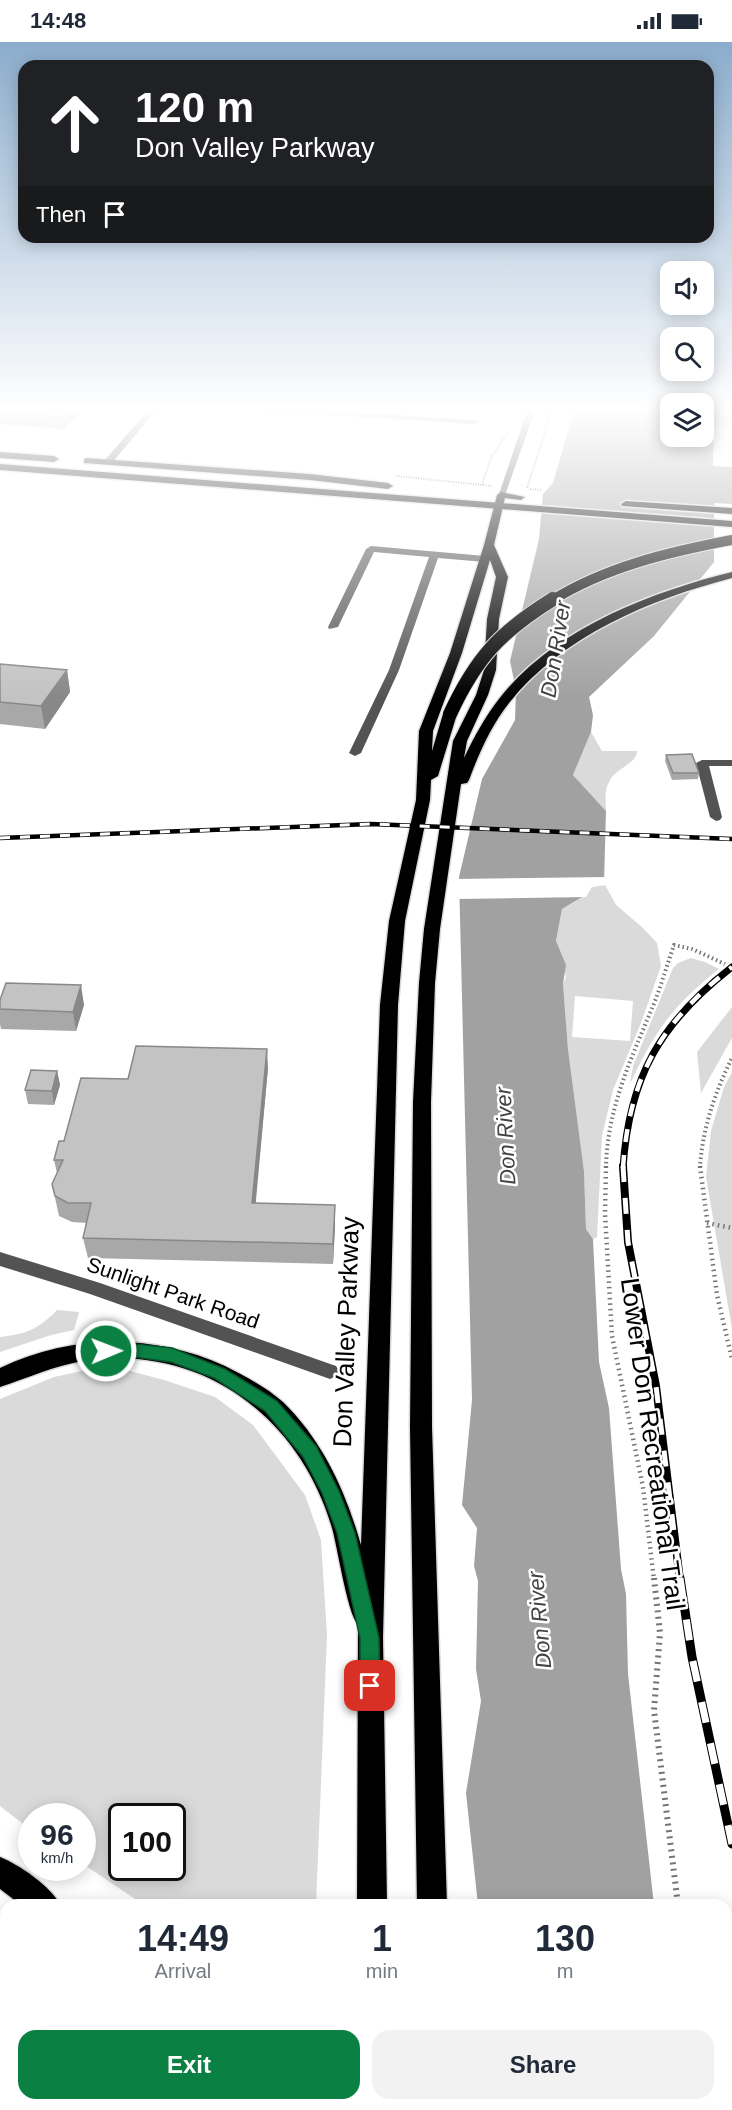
<!DOCTYPE html>
<style>
body{margin:0;font-family:Helvetica,sans-serif;background:#f2f2f3;color:#1f2937;height:100vh;display:flex;flex-direction:column;font-size:22px;white-space:nowrap}
*{box-sizing:border-box;margin:0}
p{font-size:20px;color:#747a83}
.icon{flex:none;width:33px;height:33px;fill:none;stroke:currentColor;stroke-width:2;stroke-linecap:round;stroke-linejoin:round}
.map{position:relative;flex:1;overflow:hidden}
.side{position:absolute;left:0px;top:1857px;width:732px;height:212px;display:flex;flex-direction:column;background:#fff;border-radius:18px 18px 0 0;box-shadow:0 3px 15px #0003}
.side>*{flex:none}
.banner{position:absolute;left:18px;top:18px;width:696px;height:183px;border-radius:18px;box-shadow:0 3px 15px #0003;background:#202124;color:#fff;overflow:hidden}
.controls{position:absolute;left:660px;top:219px;display:grid;gap:12px}
.controls a{display:grid;place-items:center;width:54px;height:54px;border-radius:12px;background:#fff;box-shadow:0 3px 15px #0003;font-size:30px}
.speed{position:absolute;left:18px;top:1761px;display:flex;gap:12px;font-size:30px;font-weight:700;text-align:center}
.speed>*{display:grid;place-content:center;width:78px;height:78px;border-radius:50%;background:#fff;box-shadow:0 3px 15px #0003;line-height:1}
.speed small{font-size:15px;font-weight:400}
.speed .limit{border:3px solid #111;border-radius:9px;background:#fff;color:#111}
.pin{position:absolute;display:grid;place-items:center;width:51px;height:51px;color:#fff;margin:-26px;border-radius:12px;box-shadow:0 3px 9px #0006}
.me{position:absolute;width:66px;margin:-33px;rotate:89deg;stroke-linejoin:round;filter:drop-shadow(0 0 4px #0008)}
.turn{display:flex;align-items:center;gap:21px;height:126px;padding:0 18px;font-size:27px}
.turn .icon{width:78px;height:78px;stroke-width:2.5}
.turn b{display:block;font-size:42px;line-height:51px}
.then{display:flex;align-items:center;height:57px;padding:0 18px;background:#0003;gap:12px;font-size:22px}
.eta{display:flex;justify-content:space-evenly;align-items:center;height:102px;text-align:center}
.eta b{font-size:36px;font-weight:700;line-height:42px}
.action{display:flex;gap:12px;margin-top:auto;padding:12px 18px}
.action a{flex:1;height:69px;border-radius:18px;background:#0b8043;color:#fff;font-size:24px;font-weight:700;line-height:69px;text-align:center}
.action a+a{background:#f2f2f3;color:#1f2937}
.status{display:flex;justify-content:space-between;align-items:center;height:42px;padding:0 30px;background:#fff;direction:ltr}
.status svg{height:16px;fill:currentColor}
.map>svg:first-child{display:block}
.green{fill:#dadada;fill-rule:evenodd}
.water{fill:#a1a1a1}
.pier{fill:#fff}
.lines{fill:none;stroke-linecap:round;stroke-linejoin:round}
.major-casing{stroke:#dbdbdb;stroke-width:3}
.highway-casing{stroke:#dbdbdb;stroke-width:3}
.path-far3{stroke:#757575;stroke-width:2;stroke-dasharray:1 1.5;stroke-linecap:butt}
.path-far2{stroke:#757575;stroke-width:4;stroke-dasharray:1.5 3;stroke-linecap:butt}
.path-far1{stroke:#757575;stroke-width:4.5;stroke-dasharray:1.5 4;stroke-linecap:butt}
.path{stroke:#757575;stroke-width:6;stroke-dasharray:2 4.5;stroke-linecap:butt}
.minor{fill:#535353;fill-rule:evenodd}
.major{fill:#000;fill-rule:evenodd}
.highway{fill:#000;fill-rule:evenodd}
.rail-far3-casing{stroke:#000;stroke-width:4.5}
.rail-far2-casing{stroke:#000;stroke-width:7}
.rail-far1-casing{stroke:#000;stroke-width:8}
.rail-casing{stroke:#000;stroke-width:9}
.rail-far3{stroke:#fff;stroke-width:3;stroke-dasharray:10;stroke-linecap:butt}
.rail-far2{stroke:#fff;stroke-width:4.5;stroke-dasharray:13;stroke-linecap:butt}
.rail-far1{stroke:#fff;stroke-width:5;stroke-dasharray:16;stroke-linecap:butt}
.rail{stroke:#fff;stroke-width:7;stroke-dasharray:21;stroke-linecap:butt}
.highway-bridge-far1-casing{stroke:#dbdbdb;stroke-width:12;stroke-linecap:butt}
.highway-bridge-casing{stroke:#dbdbdb;stroke-width:16;stroke-linecap:butt}
.highway-bridge-far1{stroke:#000;stroke-width:10}
.highway-bridge{stroke:#000;stroke-width:14}
.wall{fill:#a8a8a8}
.shaded-wall{fill:#888}
.building{fill:#c3c3c3;stroke:#888;stroke-width:1.5}
.route{fill:#0b8043;stroke:#07532c;stroke-width:1.5}
.labels{text-anchor:middle;stroke-width:5;stroke-linejoin:round;paint-order:stroke}
.street-label{font-size:21px;fill:#000;stroke:#fff}
.water-label{font-size:22px;font-style:italic;fill:#424242;stroke:#fff}
.near-street-label{font-size:26px;fill:#000;stroke:#fff}
</style>
<div class="status"><b>14:48</b><svg viewBox="0 0 49 12"><path d="M0 12V9h3v3zM5 12V6h3v6zM10 12V3h3v9zM15 12V0h3v12zM26 1h20v11H26zM47 4h2v5h-2z"/></svg></div>
<div class="map">
<svg width="732" height="2068" viewBox="0 0 732 2068">
<rect width="100%" height="100%" fill="#fff"/>
<g class="green">
<path d="M704,366H732V386L704,384Z"/>
<path d="M591,690L602,709H637C637,722 614,727 609,740C604,749 606,759 606,769L573,733Z"/>
<path d="M604,841L616,863L643,886L657,901L661,924L641,981L613,1048L602,1094L597,1195L593,1197L586,1187L584,1129L568,1007L563,942L566,935L556,899L562,867L582,855L590,842ZM575,954L633,959L630,999L572,995Z"/>
<path d="M691,916L705,920L719,927C672,964 655,989 630,1042L633,1024L673,926L678,921Z"/>
<path d="M732,965V996L701,1051L697,1010Z"/>
<path d="M732,1030V1287L706,1135L711,1089L724,1045Z"/>
<path d="M57,1268L79,1270L74,1288L51,1293L0,1310V1295C26,1292 39,1287 57,1268Z"/>
<path d="M86,1328L130,1329L164,1338L215,1355L253,1383L305,1453L321,1498L327,1593L316,1863H144L83,1822L82,1774H32L31,1788L0,1764V1357L54,1335ZM122,1774H172V1826H122Z"/>
</g>
<g class="water">
<path d="M583,366H670V394H704V366H706L714,380L713,424L732,425V462L714,461V520L654,594L589,655L593,673L591,690L573,733L606,769L604,841L590,842L582,855L562,867L556,899L566,923L563,942L568,1007L584,1129L586,1187L593,1197L599,1320L609,1366L621,1527L626,1552L628,1632L654,1863H478L466,1751L481,1659L476,1627L478,1539L474,1524L477,1486L462,1463L472,1358L459,835L482,737L515,678L516,648L510,619L539,497L543,452L553,441L573,372Z"/>
<path d="M678,2062L679,2068H498V2063Z"/>
</g>
<path class="pier" d="M607,835L606,843L592,845L586,855L456,857V837Z"/>
<g class="lines">
<g class="major-casing">
<path id="major" d="M501,450L525,455L521,458L505,456L494,503L489,506L484,503L497,453Z"/>
</g>
<g class="highway-casing">
<g id="highway">
<path d="M0,410L54,414L59,417L54,420L0,416Z"/>
<path d="M87,416L310,432L388,441L393,444L388,447L310,438L84,421V417Z"/>
<path d="M0,422L732,479V485L0,428Z"/>
<path d="M626,459L732,466V472L622,464L621,462Z"/>
<path d="M489,500L494,503L508,535L499,577L496,628L488,653L467,699L464,716C474,695 485,675 499,657C552,588 650,550 732,530V536C651,557 562,594 509,661C491,684 479,711 469,738L467,741L461,742L440,887L435,941L431,1060L432,1385L447,1863H417L410,1385L413,1060L419,941L424,887L453,699L476,653L484,628L487,577L496,535L490,518L462,611L433,689L432,709L443,672L445,669H455L457,672L438,734L431,738L430,758L405,879L398,963L383,1596L387,1863H357L358,1582C348,1574 337,1503 332,1486C299,1374 201,1301 83,1319C53,1324 28,1336 0,1345V1326C72,1292 152,1291 225,1324C245,1334 266,1345 283,1360C323,1399 346,1450 361,1503L380,963L389,879L416,758L419,689L450,611L484,503Z"/>
<path d="M0,1815C18,1822 52,1845 60,1863H21L0,1847Z"/>
<path d="M0,1885L6,1888V1920L0,1917Z"/>
<path d="M248,2062H290L292,2068H251Z"/>
<rect x="353" y="2062" width="32" height="6"/>
<path d="M385,2062H452V2068H388Z"/>
</g>
</g>
<g class="path-far3">
<path d="M714,366L718,373L732,380"/>
<path d="M396,434L492,444"/>
<path d="M482,443L491,416L508,390"/>
<path d="M527,446L548,381L550,366"/>
<path d="M530,447L542,448"/>
</g>
<g class="path-far2">
<path d="M606,1126C607,1067 631,1017 653,964C661,944 667,923 674,903L692,907L725,922"/>
<path d="M700,1126C702,1088 715,1050 732,1016"/>
</g>
<g class="path-far1">
<path d="M606,1124L605,1171L612,1294L643,1445L654,1538"/>
<path d="M700,1124L717,1253L732,1317"/>
<path d="M707,1181L732,1186"/>
</g>
<g class="path">
<path d="M654,1536L660,1591L654,1668L678,1863"/>
<path d="M527,2062L541,2068"/>
<path d="M702,2062L703,2068"/>
</g>
<g class="minor">
<path d="M150,366H158L111,422H105V418Z"/>
<path d="M250,366H290L474,378L478,380L474,382L254,368Z"/>
<path d="M528,366H536L505,453L498,455Z"/>
<path d="M371,504L485,514L490,517L485,520L438,516L399,628L361,711L355,714L349,711L389,628L429,515L374,510L338,585L329,587L328,585L366,507Z"/>
<path d="M702,718H732V724H709L722,775L720,778L716,779L710,775L696,721Z"/>
<path d="M0,1210L100,1241L336,1324L339,1329L336,1334L330,1337L90,1252L0,1224Z"/>
</g>
<use href="#major" class="major"/>
<use href="#highway" class="highway"/>
<g class="rail-far3-casing">
<path id="rail-far3" d="M0,796L371,782L732,797"/>
</g>
<g class="rail-far2-casing">
<path id="rail-far2" d="M623,1126C629,1035 660,981 732,925"/>
</g>
<g class="rail-far1-casing">
<path id="rail-far1" d="M623,1124L628,1200L656,1344L680,1538"/>
</g>
<g class="rail-casing">
<path id="rail" d="M680,1536L692,1615L732,1802"/>
</g>
<use href="#rail-far3" class="rail-far3"/>
<use href="#rail-far2" class="rail-far2"/>
<use href="#rail-far1" class="rail-far1"/>
<use href="#rail" class="rail"/>
<g class="highway-bridge-far1-casing">
<path id="highway-bridge-far1" d="M551,559C605,525 669,510 732,498"/>
</g>
<g class="highway-bridge-casing">
<path id="highway-bridge" d="M450,672C476,616 500,590 553,557"/>
</g>
<use href="#highway-bridge-far1" class="highway-bridge-far1"/>
<use href="#highway-bridge" class="highway-bridge"/>
</g>
<g class="wall">
<path d="M0,366H84L64,387L0,382Z"/>
<path d="M0,622L67,628L70,650L45,687L0,682Z"/>
<path d="M666,713L699,731L698,737L672,738L665,719Z"/>
<path d="M0,958L84,963L76,989L1,987L0,982Z"/>
<path d="M268,1026L255,1161L335,1183L333,1222L88,1216L83,1196L87,1181L72,1180L59,1174L52,1142L57,1131L54,1118L64,1099L128,1037Z"/>
<path d="M57,1029L60,1043L54,1063L28,1062L25,1048Z"/>
</g>
<g class="shaded-wall">
<path d="M71,366H84L64,387L62,375Z"/>
<path d="M67,628L70,650L45,687L41,664Z"/>
<path d="M81,943L84,963L76,989L73,970Z"/>
<path d="M267,1007L268,1026L254,1180L252,1161Z"/>
<path d="M57,1029L60,1043L54,1063L52,1049Z"/>
<path d="M335,1163V1183L333,1222V1202Z"/>
</g>
<g class="building">
<path d="M0,366H71L62,375L0,370Z"/>
<path d="M0,622L67,628L41,664L0,660Z"/>
<path d="M692,712L699,731H673L666,713Z"/>
<path d="M6,941L81,943L73,970L0,967V958Z"/>
<path d="M136,1004L267,1007L252,1161L335,1163L333,1202L83,1196L91,1161H68L55,1154L52,1142L63,1118H54L59,1099H64L81,1036L128,1037Z"/>
<path d="M31,1028L57,1029L52,1049L25,1048Z"/>
</g>
<linearGradient id="sky" x2="0" y2="1"><stop stop-color="#8baccc"/><stop offset="0.56" stop-color="#fff"/><stop offset="1" stop-color="#fff" stop-opacity="0"/></linearGradient>
<rect width="732" height="656" fill="url(#sky)"/>
<path class="route" d="M126,1301L172,1306L225,1327L277,1359L316,1404L339,1449L355,1491L379,1596L380,1644L377,1651L370,1654L363,1651L360,1644V1596L337,1491L322,1451L303,1415L265,1369L214,1336L171,1320L126,1314L106,1316L100,1314L98,1309L100,1304Z"/>
<g class="labels">
<g class="street-label">
<text transform="translate(173 1251) rotate(19)" y="7">Sunlight Park Road</text>
</g>
<g class="water-label">
<text transform="translate(555 607) rotate(-81)" y="8">Don River</text>
<text transform="translate(505 1094) rotate(-93)" y="8">Don River</text>
<text transform="translate(539 1578) rotate(-95)" y="8">Don River</text>
</g>
<g class="near-street-label">
<text transform="translate(346 1290) rotate(-88)" y="9">Don Valley Parkway</text>
<text transform="translate(653 1402) rotate(82)" y="9">Lower Don Recreational Trail</text>
</g>
</g>
</svg>
<div class="controls">
<a><svg class="icon" aria-label="sound" viewBox="0 0 24 24"><path d="M4 9h4l5-4v14l-5-4H4zM17 9q2 3 0 6"/></svg></a>
<a><svg class="icon" aria-label="search" viewBox="0 0 24 24"><circle cx="10" cy="10" r="6"/><path d="M15 15l6 6"/></svg></a>
<a><svg class="icon" aria-label="layers" viewBox="0 0 24 24"><path d="M12 4l9 5-9 5-9-5zM3 14l9 5 9-5"/></svg></a>
</div>
<div class="speed"><div>96<small>km/h</small></div><div class="limit">100</div></div>
<div class="pin" style="left:370px;top:1644px;background:#d93025"><svg class="icon" aria-label="arrive" viewBox="0 0 24 24"><path d="M6 21V4h12l-3 4 3 4H6"/></svg></div>
<svg class="me" style="left:106px;top:1309px" viewBox="-20 -20 40 40"><circle r="17" fill="#0b8043" stroke="#fff" stroke-width="3"/><path d="M0-11L8 9 0 5-8 9z" fill="#fff"/></svg>
<div class="banner">
<div class="turn"><svg class="icon" aria-label="ahead" viewBox="0 0 24 24"><path d="M12 20V5M6 11l6-6 6 6"/></svg><div><b>120 m</b>Don Valley Parkway</div></div>
<div class="then">Then<svg class="icon" aria-label="arrive" viewBox="0 0 24 24"><path d="M6 21V4h12l-3 4 3 4H6"/></svg></div>
</div>
<section class="side">
<div class="eta">
<div><b>14:49</b><p>Arrival</p></div>
<div><b>1</b><p>min</p></div>
<div><b>130</b><p>m</p></div>
</div>
<div class="action"><a>Exit</a><a>Share</a></div>
</section>
</div>
